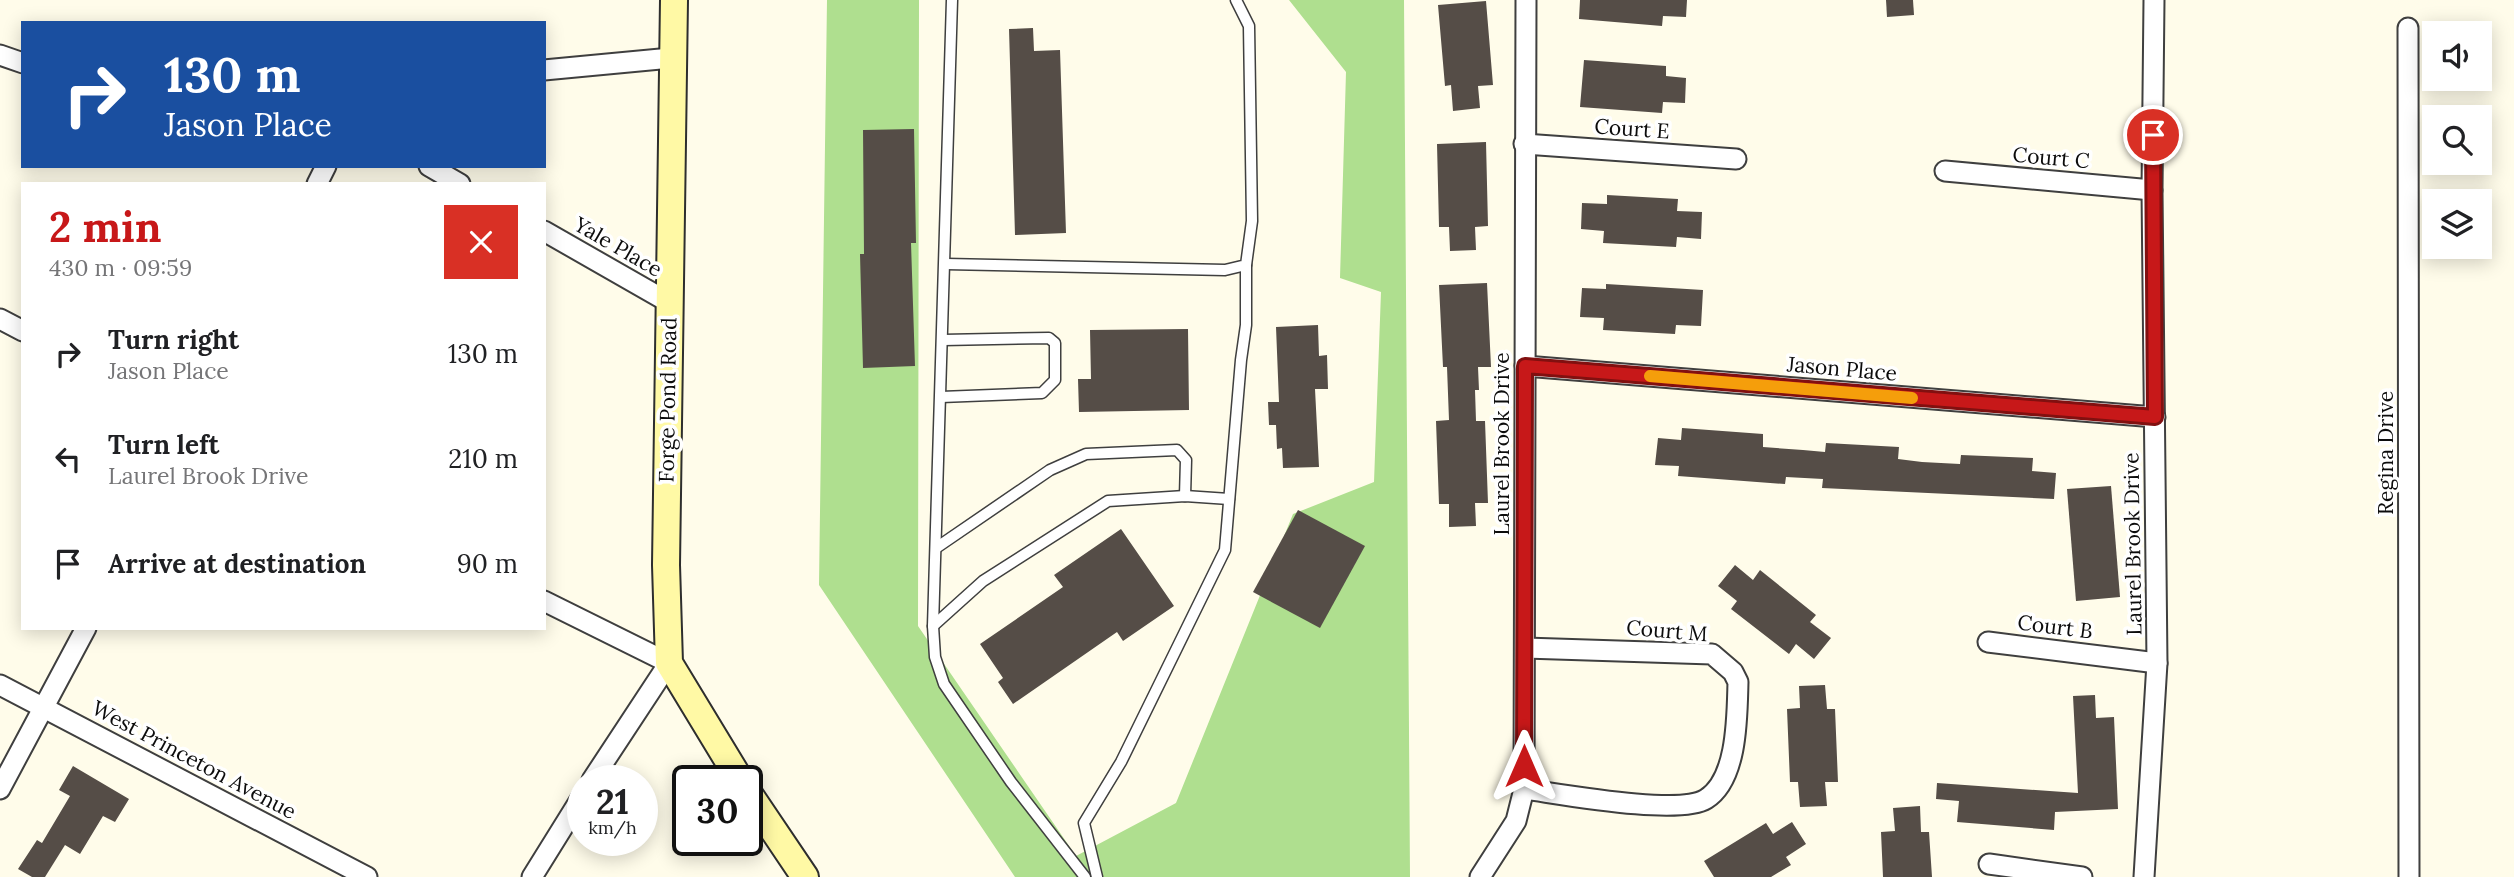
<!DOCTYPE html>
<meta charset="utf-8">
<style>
body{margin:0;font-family:Lora,serif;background:#f2f2f2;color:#202124;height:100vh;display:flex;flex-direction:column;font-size:26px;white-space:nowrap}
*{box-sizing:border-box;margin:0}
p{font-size:23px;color:#757577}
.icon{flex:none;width:38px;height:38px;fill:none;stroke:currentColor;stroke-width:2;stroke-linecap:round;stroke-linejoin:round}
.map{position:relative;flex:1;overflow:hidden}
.side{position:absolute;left:21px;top:182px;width:525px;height:448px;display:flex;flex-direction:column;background:#fff;border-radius:0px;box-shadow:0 4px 18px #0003}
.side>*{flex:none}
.hud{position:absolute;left:21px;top:21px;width:525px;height:147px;border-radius:0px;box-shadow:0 4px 18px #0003;background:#1a4fa0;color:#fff;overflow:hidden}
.buttons{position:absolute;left:2422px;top:21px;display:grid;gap:14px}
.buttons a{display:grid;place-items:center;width:70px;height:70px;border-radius:0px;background:#fff;box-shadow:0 4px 18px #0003;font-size:35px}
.speed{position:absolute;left:567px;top:765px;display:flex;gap:14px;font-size:35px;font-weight:700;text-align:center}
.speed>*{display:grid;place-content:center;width:91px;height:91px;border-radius:50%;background:#fff;box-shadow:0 4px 18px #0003;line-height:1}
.speed small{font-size:18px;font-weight:400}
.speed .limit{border:4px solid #111;border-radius:10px;background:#fff;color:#111}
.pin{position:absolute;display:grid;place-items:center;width:60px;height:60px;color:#fff;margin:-30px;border:4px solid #fff;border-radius:50%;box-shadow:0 2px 7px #0007}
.me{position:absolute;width:77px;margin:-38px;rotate:0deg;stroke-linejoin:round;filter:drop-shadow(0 0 5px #0008)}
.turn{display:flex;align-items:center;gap:24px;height:147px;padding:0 28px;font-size:32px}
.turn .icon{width:91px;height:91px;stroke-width:2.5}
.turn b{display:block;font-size:49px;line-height:60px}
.round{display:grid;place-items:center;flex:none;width:74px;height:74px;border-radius:0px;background:#f2f2f2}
.overview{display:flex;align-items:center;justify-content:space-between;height:119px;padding:0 28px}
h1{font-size:42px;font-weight:700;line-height:52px;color:#c71819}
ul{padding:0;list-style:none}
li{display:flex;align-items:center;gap:21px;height:105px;padding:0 28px}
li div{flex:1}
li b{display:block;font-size:26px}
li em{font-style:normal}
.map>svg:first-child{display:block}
.forest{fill:#afdf8f}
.building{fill:#554d47}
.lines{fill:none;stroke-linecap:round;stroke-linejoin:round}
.lane-casing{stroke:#3f3f3f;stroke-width:13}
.street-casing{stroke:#3f3f3f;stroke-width:23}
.secondary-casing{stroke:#2e2e2e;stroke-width:30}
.lane{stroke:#fff;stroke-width:10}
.street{stroke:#fff;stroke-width:19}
.secondary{stroke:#fff9a5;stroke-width:26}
.route-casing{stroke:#811010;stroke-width:18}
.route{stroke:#c71819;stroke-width:12}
.slow{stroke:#f59e0b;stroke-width:12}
.labels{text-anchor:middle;stroke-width:7;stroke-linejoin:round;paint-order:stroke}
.street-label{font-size:21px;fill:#0c0c0c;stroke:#fff}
</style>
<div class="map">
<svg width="2514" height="877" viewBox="0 0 2514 877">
<rect width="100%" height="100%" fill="#fffcea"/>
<path class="forest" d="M827,0H919L918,626L1076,856L1176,803L1293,514L1374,482L1381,292L1340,278L1346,72L1289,0H1404L1410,877H1015L819,585Z"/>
<g class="building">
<path d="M1580,0H1687L1686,17L1663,16L1662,26L1579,19Z"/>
<path d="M1886,0H1913L1914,15L1887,17Z"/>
<path d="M1486,1L1493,85L1478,86L1480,108L1453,111L1451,85L1445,86L1438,5Z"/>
<path d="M1033,28L1034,51L1060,50L1066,233L1015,235L1009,29Z"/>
<path d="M1584,60L1666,66V76L1686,78L1685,103L1663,102L1662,113L1580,107Z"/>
<path d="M914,129L916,243H911L915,366L863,368L860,254H864L863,130Z"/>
<path d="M1486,142L1488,226L1475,227L1476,250L1450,251L1449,227H1439L1437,144Z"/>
<path d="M1607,195L1678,199L1677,211L1702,212L1701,239L1677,237L1676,247L1603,243L1604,231L1581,229L1582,203L1607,204Z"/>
<path d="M1487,283L1491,367H1478L1479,390H1475L1476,421H1485L1488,503H1475L1476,526L1449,527V504H1439L1436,421L1449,420L1447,367H1443L1439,285Z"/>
<path d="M1606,284L1703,290L1701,326L1676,325L1675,334L1603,330L1604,318L1580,317L1582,288L1606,289Z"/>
<path d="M1318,325L1319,356L1327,355L1328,389H1315L1319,467L1283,468L1282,448L1277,449L1276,425H1269L1268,402H1279L1276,327Z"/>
<path d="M1188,329L1189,410L1079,412L1078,379H1091L1090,330Z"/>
<path d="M1682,428L1763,434V447L1803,450L1825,452L1826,443L1899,447L1898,459L1922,462L1960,464L1961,455L2033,458L2032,471L2056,473L2054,499L1822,488L1823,479L1786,477L1785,484L1678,476L1679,466L1655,465L1658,438L1681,440Z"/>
<path d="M2111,486L2120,597L2076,601L2067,489Z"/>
<path d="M1298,510L1365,546L1320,628L1253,592Z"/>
<path d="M1121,529L1174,606L1123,641L1117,632L1013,704L998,682L1003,678L980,644L1063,587L1054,575Z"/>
<path d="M1735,565L1753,580L1760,570L1816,615L1810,622L1831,638L1814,659L1796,644L1789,654L1731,609L1737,601L1718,586Z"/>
<path d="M1825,685L1827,709H1835L1838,782H1825L1827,806L1800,807L1798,782H1790L1787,709L1800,708L1799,686Z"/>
<path d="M2095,695L2096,718L2114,717L2118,809L2055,812L2054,830L1957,822L1959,801L1936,799L1937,783L2078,793L2073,696Z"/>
<path d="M73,766L129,799L115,822L103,816L80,854L65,845L45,877H32L18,869L37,840L42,843L70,796L59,790Z"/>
<path d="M1920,806L1921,832H1929L1932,877H1883L1881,832L1895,831L1893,808Z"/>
<path d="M1792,822L1806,844L1786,857L1791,865L1771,877H1714L1704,861L1766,823L1773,834Z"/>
</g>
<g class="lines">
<g class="lane-casing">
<g id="lane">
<path d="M952,0L933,626L935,657L944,684L1011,782L1085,877"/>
<path d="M946,264L1225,270L1246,265L1252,221L1249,26L1236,0"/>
<path d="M941,397L1042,393L1055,380V343L1049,338L943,340"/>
<path d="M936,548L1050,470L1086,454L1177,450L1186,460L1185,496"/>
<path d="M933,626L983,581L1108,501L1185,496L1229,499"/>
<path d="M1097,877L1084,823L1121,762L1225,550L1241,360L1246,325V265"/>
</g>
</g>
<g class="street-casing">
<g id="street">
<path d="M2408,28L2409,877"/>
<path d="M0,55L23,63"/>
<path d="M544,70L671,58"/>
<path d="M1524,144L1736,159"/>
<path d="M429,166L460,184"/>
<path d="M1945,171L2152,190"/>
<path d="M317,184L326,166"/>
<path d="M544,231L670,303"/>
<path d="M0,319L23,331"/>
<path d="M1525,366L2155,417"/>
<path d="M544,601L669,663L592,780"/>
<path d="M1988,642L2157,663"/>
<path d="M0,685L367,877"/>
<path d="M0,789L86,628"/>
<path d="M1524,789C1561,794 1679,816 1706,799C1738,779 1737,715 1738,682L1733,672L1712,654L1525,648"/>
<path d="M1989,864L2082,877"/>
<path d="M532,877L583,795"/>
<path d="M1480,877L1516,821L1524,789L1526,0"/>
<path d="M2144,877L2157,663L2152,190L2154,0"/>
</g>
</g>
<g class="secondary-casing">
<g id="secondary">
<path d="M674,0L666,565L669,663L740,780"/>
<path d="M747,791L805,877"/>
</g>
</g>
<use href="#lane" class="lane"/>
<use href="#street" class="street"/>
<use href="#secondary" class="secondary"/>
</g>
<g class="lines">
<g class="route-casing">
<path id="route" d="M1524,766L1525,366L2155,417L2153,135"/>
</g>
<use href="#route" class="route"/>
<path class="slow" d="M1650,376L1912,398"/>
</g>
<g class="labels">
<g class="street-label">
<text transform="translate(1632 129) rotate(4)" y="7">Court E</text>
<text transform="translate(2051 158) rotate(5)" y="7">Court C</text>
<text transform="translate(618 247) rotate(30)" y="7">Yale Place</text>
<text transform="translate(1842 369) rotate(5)" y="7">Jason Place</text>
<text transform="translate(668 400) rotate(-89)" y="7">Forge Pond Road</text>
<text transform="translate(1502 444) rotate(-90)" y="7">Laurel Brook Drive</text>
<text transform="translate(2386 453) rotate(-90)" y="7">Regina Drive</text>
<text transform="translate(2133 544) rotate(-91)" y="7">Laurel Brook Drive</text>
<text transform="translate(2055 627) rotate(7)" y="7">Court B</text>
<text transform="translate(1667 631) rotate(5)" y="7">Court M</text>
<text transform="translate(194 760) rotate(28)" y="7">West Princeton Avenue</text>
</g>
</g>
</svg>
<div class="buttons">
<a><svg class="icon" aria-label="sound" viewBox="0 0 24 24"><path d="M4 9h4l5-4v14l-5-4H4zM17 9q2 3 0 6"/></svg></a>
<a><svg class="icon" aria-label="search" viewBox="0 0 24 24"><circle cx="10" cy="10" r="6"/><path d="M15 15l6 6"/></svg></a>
<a><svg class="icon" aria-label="layers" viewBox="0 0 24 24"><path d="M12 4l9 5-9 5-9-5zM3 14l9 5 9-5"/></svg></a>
</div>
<div class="speed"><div>21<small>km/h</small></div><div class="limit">30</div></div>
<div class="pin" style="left:2153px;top:135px;background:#d93025"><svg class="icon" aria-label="arrive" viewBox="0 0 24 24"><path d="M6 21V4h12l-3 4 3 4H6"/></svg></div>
<svg class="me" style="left:1524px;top:766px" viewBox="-20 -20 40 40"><path d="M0-17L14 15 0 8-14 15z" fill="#c71819" stroke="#fff" stroke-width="4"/></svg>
<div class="hud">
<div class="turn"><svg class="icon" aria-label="right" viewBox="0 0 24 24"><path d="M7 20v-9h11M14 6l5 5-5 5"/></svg><div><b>130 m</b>Jason Place</div></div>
</div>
<section class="side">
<div class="overview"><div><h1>2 min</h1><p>430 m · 09:59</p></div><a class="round" style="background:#d93025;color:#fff"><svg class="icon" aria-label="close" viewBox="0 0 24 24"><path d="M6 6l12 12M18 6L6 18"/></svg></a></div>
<ul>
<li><svg class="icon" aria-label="right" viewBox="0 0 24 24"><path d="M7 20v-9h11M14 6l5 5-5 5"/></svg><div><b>Turn right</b><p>Jason Place</p></div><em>130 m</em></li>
<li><svg class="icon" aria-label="left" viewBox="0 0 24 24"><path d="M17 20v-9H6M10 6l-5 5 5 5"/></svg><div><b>Turn left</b><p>Laurel Brook Drive</p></div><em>210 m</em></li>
<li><svg class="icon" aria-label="arrive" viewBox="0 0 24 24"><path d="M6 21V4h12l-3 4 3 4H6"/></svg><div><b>Arrive at destination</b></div><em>90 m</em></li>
</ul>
</section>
</div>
